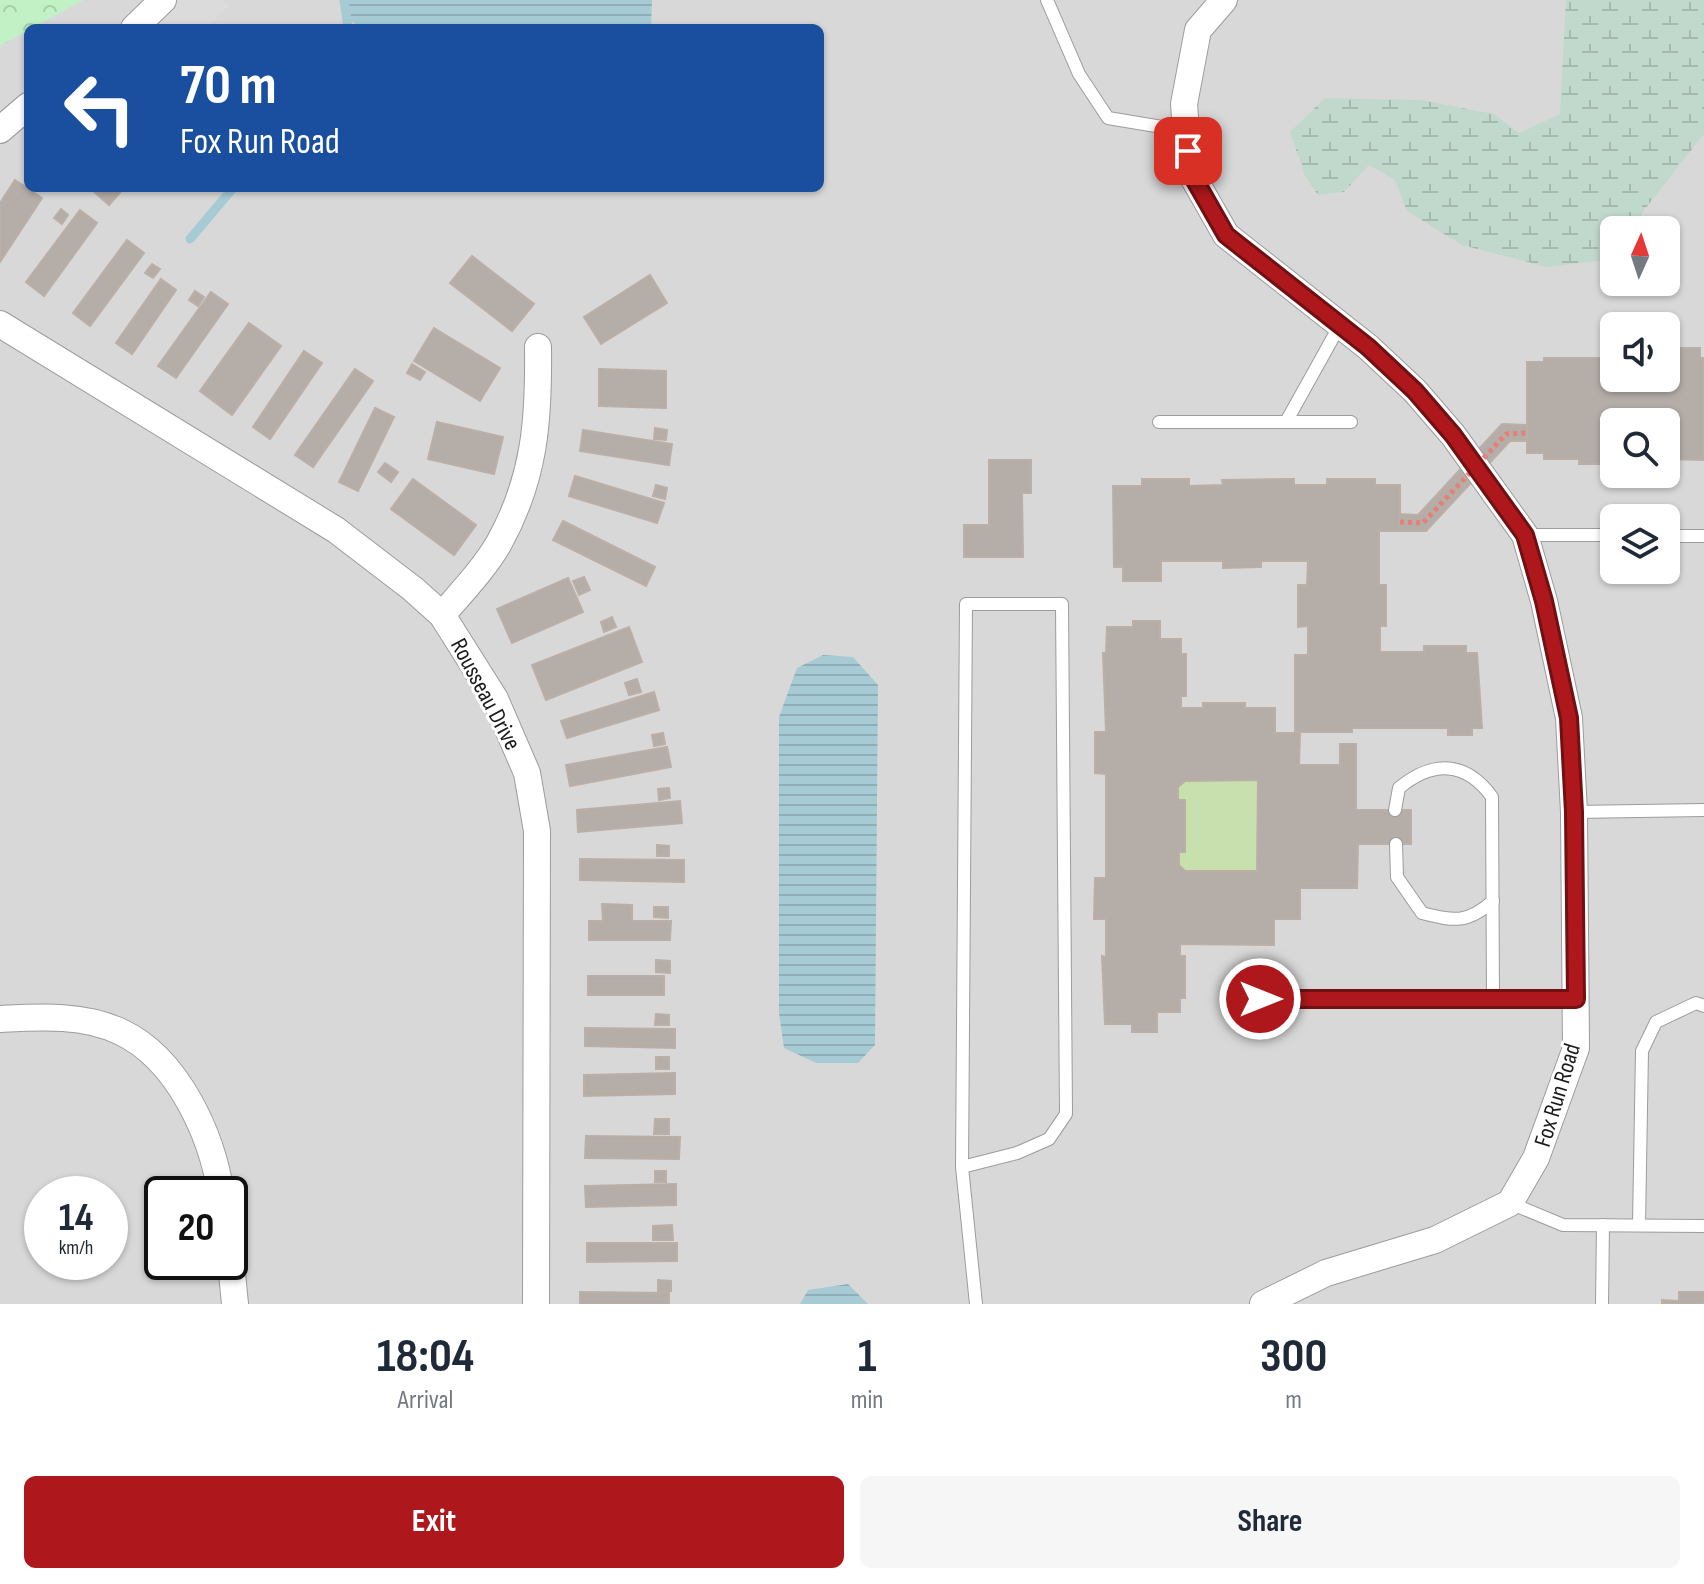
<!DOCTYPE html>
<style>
body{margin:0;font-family:"Sofia Sans Condensed",sans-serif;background:#f6f6f7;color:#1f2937;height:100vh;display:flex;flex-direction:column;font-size:30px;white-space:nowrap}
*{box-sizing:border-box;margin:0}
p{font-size:26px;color:#747a83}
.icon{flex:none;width:44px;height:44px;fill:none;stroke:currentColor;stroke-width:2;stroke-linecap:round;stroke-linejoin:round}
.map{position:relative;height:1304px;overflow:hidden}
.drawer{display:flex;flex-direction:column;background:#fff;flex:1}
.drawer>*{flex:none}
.hud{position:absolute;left:24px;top:24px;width:800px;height:168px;border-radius:12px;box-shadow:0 2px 6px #0004;background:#1a4fa0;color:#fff;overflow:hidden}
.needle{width:52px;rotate:3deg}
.tools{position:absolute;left:1600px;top:216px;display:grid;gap:16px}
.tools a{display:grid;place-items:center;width:80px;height:80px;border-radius:12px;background:#fff;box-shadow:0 2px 6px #0004;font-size:40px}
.speed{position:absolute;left:24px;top:1176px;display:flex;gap:16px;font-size:40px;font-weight:700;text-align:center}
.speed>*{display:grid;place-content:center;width:104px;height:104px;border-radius:50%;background:#fff;box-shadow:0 2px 6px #0004;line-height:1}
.speed small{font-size:20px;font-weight:400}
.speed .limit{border:4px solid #111;border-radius:12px;background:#fff;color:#111}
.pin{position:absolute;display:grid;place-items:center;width:68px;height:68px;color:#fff;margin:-34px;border-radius:16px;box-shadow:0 4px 12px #0006}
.me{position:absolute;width:88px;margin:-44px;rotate:90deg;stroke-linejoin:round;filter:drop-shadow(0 0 6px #0008)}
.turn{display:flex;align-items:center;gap:28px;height:168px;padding:0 24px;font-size:36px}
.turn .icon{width:104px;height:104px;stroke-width:2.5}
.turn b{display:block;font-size:56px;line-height:68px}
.eta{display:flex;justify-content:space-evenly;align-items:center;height:136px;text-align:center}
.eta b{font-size:48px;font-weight:700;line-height:56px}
.button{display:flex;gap:16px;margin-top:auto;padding:16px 24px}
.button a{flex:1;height:92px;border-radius:12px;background:#ae181c;color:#fff;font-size:32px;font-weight:700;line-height:92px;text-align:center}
.button a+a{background:#f6f6f7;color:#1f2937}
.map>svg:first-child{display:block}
.residential{fill:#d9d8d8;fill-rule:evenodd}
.grass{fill:#c8e0ad}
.wetland{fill:url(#wetland-marsh)}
.park{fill:url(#park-crowns)}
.parking{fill:#dbdbdb}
.water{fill:url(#water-rules)}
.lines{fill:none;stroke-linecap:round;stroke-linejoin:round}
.stream{stroke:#a7cbd4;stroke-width:9}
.building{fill:#b4ada8;stroke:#bbafa6;stroke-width:2;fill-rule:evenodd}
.service-casing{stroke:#9c9c9c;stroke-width:14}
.minor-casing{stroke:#9c9c9c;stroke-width:28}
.service{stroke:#fff;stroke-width:12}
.minor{stroke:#fff;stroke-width:26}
.path-bridge{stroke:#e77f77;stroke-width:5;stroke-dasharray:4 4;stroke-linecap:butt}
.route-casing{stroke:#711012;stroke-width:20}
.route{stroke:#ae181c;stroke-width:14}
.labels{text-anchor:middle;stroke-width:6;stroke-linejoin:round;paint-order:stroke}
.street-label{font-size:24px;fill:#1b1b1b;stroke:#fff}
</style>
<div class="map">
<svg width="1704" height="1304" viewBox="0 0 1704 1304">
<defs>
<pattern id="wetland-marsh" width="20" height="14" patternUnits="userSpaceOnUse" patternTransform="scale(2)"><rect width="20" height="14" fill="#c1d8cd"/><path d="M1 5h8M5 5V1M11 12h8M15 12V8" fill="none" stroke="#a5b9af"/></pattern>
<pattern id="park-crowns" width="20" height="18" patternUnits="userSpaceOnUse" patternTransform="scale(2)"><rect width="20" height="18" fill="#c3f1c6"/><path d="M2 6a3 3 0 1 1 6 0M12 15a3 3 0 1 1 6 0" fill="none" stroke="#a7ceaa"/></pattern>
<pattern id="water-rules" width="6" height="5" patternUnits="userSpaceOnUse" patternTransform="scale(2)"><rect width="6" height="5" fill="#a7cbd4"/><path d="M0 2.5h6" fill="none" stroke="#8faeb5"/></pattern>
</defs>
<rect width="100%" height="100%" fill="#ece8e2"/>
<path class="residential" d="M0,0H1704V1304H0ZM28,28H820V188H28ZM1614,230H1666V282H1614ZM1614,326H1666V378H1614ZM1614,422H1666V474H1614ZM1614,518H1666V570H1614ZM42,1194H110V1262H42ZM162,1194H230V1262H162Z"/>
<path class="grass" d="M1258,780L1257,871H1185L1179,866V852H1185V800H1178V787L1185,781Z"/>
<path class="wetland" d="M1566,0H1704V134L1645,209L1633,230H1614V259L1547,267L1462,245L1407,211L1395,180L1369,165L1344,192L1318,195L1305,176L1290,132L1325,98L1420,100L1494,114L1519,133L1560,114Z"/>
<path class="park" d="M0,0H83L0,46Z"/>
<path class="parking" d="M163,0H224L229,6L206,28H134Z"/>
<g class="water">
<path d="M344,0H652L651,28H362L348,19Z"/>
<path d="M823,655L853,657L878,685L875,1045L858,1063H816L784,1048L779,1013V717L797,668Z"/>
<path d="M848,1284L868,1304H800L808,1290Z"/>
</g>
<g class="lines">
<g class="stream">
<path d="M344,0L348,28"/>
<path d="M190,239L233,188"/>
</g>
</g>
<g class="building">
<path d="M15,180L42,198L0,262V203Z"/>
<path d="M90,188H122L123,189L109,205Z"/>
<path d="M61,209L68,215L62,224L54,218Z"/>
<path d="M80,210L97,223L44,296L26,282Z"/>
<path d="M127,240L144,253L90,326L73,313Z"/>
<path d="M472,256L534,304L512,331L450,283Z"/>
<path d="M152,264L160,269L153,278L145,273Z"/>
<path d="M650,275L667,303L601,344L584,317Z"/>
<path d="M161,279L176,290L132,354L116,343Z"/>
<path d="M195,291L204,297L198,306L189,300Z"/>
<path d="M211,292L228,304L176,378L158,366Z"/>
<path d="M249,323L281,346L232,415L200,391Z"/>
<path d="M434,328L500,368L480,401L414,361Z"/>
<path d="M1614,348V378H1666V348H1700V358H1704V460L1666,459V422H1614V464H1579V459H1544V453H1527V362H1544V358H1613Z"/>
<path d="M304,351L322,363L270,439L253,427Z"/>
<path d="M412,364L425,372L420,380L407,373Z"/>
<path d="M355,369L373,381L313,467L295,455Z"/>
<path d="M599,369L666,371V408L599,406Z"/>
<path d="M375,408L394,417L358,491L339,482Z"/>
<path d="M437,422L503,437L494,474L428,459Z"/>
<path d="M1502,424L1527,425V441H1510L1426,531H1400V514L1418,515Z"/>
<path d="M655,428L667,430L666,440L654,439Z"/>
<path d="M583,430L672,444L669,465L580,451Z"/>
<path d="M989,460H1031V493H1022L1023,557H964V525H989Z"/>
<path d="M385,463L398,472L391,482L378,472Z"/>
<path d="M575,476L664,503L657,523L569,496Z"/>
<path d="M413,479L476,525L454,555L391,509Z"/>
<path d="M1142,479H1189V486L1223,485L1222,480L1294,479V485H1327V479H1375V485H1400V531H1379V585H1386V626H1380V652H1424V646H1466V653H1477L1482,728H1472V735H1448V728H1352V732H1295V655H1308V626L1298,627V585H1307L1308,561H1261V567L1223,568V561H1161V581H1123V567H1114L1113,486H1142Z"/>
<path d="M656,485L667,488L665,499L653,496Z"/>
<path d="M563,521L655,567L646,586L553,540Z"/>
<path d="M584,577L590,590L579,595L573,581Z"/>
<path d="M568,578L583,612L512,643L497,609Z"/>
<path d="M612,617L616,627L604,632L601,622Z"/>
<path d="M1133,621H1160V639H1181V654H1186V696H1181V708H1203V703H1245V708H1275V733H1300L1299,765H1340V744H1356V810H1411V844H1358L1357,888H1300V919H1274V945L1180,944V956H1185V998H1180V1012H1157V1032H1132V1024H1105L1102,956L1106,957V919H1094L1095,878H1106V774L1095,773V732H1106L1103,653H1106L1107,627H1133ZM1258,780L1257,871H1185L1179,865V852H1185V800H1178V787L1185,781Z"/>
<path d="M629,627L642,662L546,700L532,665Z"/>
<path d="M637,679L641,692L629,695L625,683Z"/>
<path d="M654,692L659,710L567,738L561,721Z"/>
<path d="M663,733L665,744L654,746L652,735Z"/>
<path d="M667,747L671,767L570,786L566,765Z"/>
<path d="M669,788L670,798L659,800L658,789Z"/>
<path d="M680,801L682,823L578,832L577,810Z"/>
<path d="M657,845L669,846V856H657Z"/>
<path d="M580,859L684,860V882L580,880Z"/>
<path d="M602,904L632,905V921H671L670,940H589V921H603Z"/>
<path d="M654,907H668V918L654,917Z"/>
<path d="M656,960L670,961V973L656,972Z"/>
<rect x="588" y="976" width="76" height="19"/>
<path d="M656,1014L669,1015V1025H655Z"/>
<path d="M585,1028L675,1029V1048L585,1046Z"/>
<rect x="656" y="1057" width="13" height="12"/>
<path d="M675,1073V1094L584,1096V1075Z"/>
<path d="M655,1119H669V1134H654Z"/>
<path d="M586,1136L680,1137L679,1159L585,1158Z"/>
<rect x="655" y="1171" width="11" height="11"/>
<path d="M676,1184V1205L586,1207L585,1186Z"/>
<path d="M672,1225L673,1240H653V1226Z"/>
<path d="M587,1243H677V1261L587,1262Z"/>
<path d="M658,1280L671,1281V1291H658Z"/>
<path d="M580,1292L669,1293V1304H580Z"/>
<path d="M1679,1292H1704V1304H1662V1300L1679,1301Z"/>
</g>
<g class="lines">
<g class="service-casing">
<g id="service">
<path d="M1047,0L1079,74L1108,118L1186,131"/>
<path d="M1159,422H1351"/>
<path d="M1286,422L1340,325"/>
<path d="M1525,535H1614"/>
<path d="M1666,536H1704"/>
<path d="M1395,810L1399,788C1433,760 1466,761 1492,797L1493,999"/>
<path d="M1574,812L1704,810"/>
<path d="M1396,844L1397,877L1422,913C1454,921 1467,924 1493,901"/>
<path d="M1260,999H1576"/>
<path d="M962,1167L1017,1153L1049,1139L1066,1114L1062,604H966L962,1167L976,1304"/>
<path d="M1510,1203L1563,1225L1704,1226"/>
<path d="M1639,1225L1642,1051L1656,1022L1696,1003L1704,1006"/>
<path d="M1602,1304L1603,1225"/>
</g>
</g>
<g class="minor-casing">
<g id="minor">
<path d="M1224,0L1198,30L1184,104L1189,170L1226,235L1368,347L1415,391L1453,435L1525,535L1544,601L1569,718L1574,812L1576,1048L1536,1158L1510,1203L1435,1240L1326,1273L1263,1304"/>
<path d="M134,28L163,0"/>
<path d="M0,130L28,106"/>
<path d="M0,324L336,530L413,589L442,615L495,699L527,773L537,831L536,1304"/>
<path d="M442,615C461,593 484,569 499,543C535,478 539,420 538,347"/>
<path d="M0,1019C39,1017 84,1014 121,1032C178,1059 212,1135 221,1194"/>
<path d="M230,1253L235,1304"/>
</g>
</g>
<use href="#service" class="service"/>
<use href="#minor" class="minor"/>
<path class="path-bridge" d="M1400,522L1423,523L1506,434L1527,433"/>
</g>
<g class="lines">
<g class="route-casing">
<path id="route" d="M1188,151L1189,170L1226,235L1368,347L1415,391L1453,435L1525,535L1544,601L1569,718L1574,812L1576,999H1260"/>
</g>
<use href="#route" class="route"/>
</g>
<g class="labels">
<g class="street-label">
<text transform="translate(486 694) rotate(62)" y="8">Rousseau Drive</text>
<text transform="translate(1557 1095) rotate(-73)" y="8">Fox Run Road</text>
</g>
</g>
</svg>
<div class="tools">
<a><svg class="needle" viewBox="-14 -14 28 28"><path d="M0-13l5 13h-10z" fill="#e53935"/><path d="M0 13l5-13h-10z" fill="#747a83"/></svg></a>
<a><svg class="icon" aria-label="sound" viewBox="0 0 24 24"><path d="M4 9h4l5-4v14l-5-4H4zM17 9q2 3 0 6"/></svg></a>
<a><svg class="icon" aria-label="search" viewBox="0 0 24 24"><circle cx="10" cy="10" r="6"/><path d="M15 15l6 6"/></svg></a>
<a><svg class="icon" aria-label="layers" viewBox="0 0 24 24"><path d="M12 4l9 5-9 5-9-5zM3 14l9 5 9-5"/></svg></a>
</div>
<div class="speed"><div>14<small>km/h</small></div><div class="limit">20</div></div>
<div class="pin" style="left:1188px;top:151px;background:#d93025"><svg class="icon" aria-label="arrive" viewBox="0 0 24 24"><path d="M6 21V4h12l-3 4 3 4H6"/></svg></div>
<svg class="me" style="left:1260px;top:999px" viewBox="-20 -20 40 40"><circle r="17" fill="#ae181c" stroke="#fff" stroke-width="3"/><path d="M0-11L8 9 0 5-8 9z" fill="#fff"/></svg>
<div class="hud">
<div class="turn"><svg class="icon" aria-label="left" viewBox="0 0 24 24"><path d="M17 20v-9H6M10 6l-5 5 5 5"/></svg><div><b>70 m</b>Fox Run Road</div></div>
</div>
</div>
<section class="drawer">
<div class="eta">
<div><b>18:04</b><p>Arrival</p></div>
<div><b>1</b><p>min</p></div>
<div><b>300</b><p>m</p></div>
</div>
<div class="button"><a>Exit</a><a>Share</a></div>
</section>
